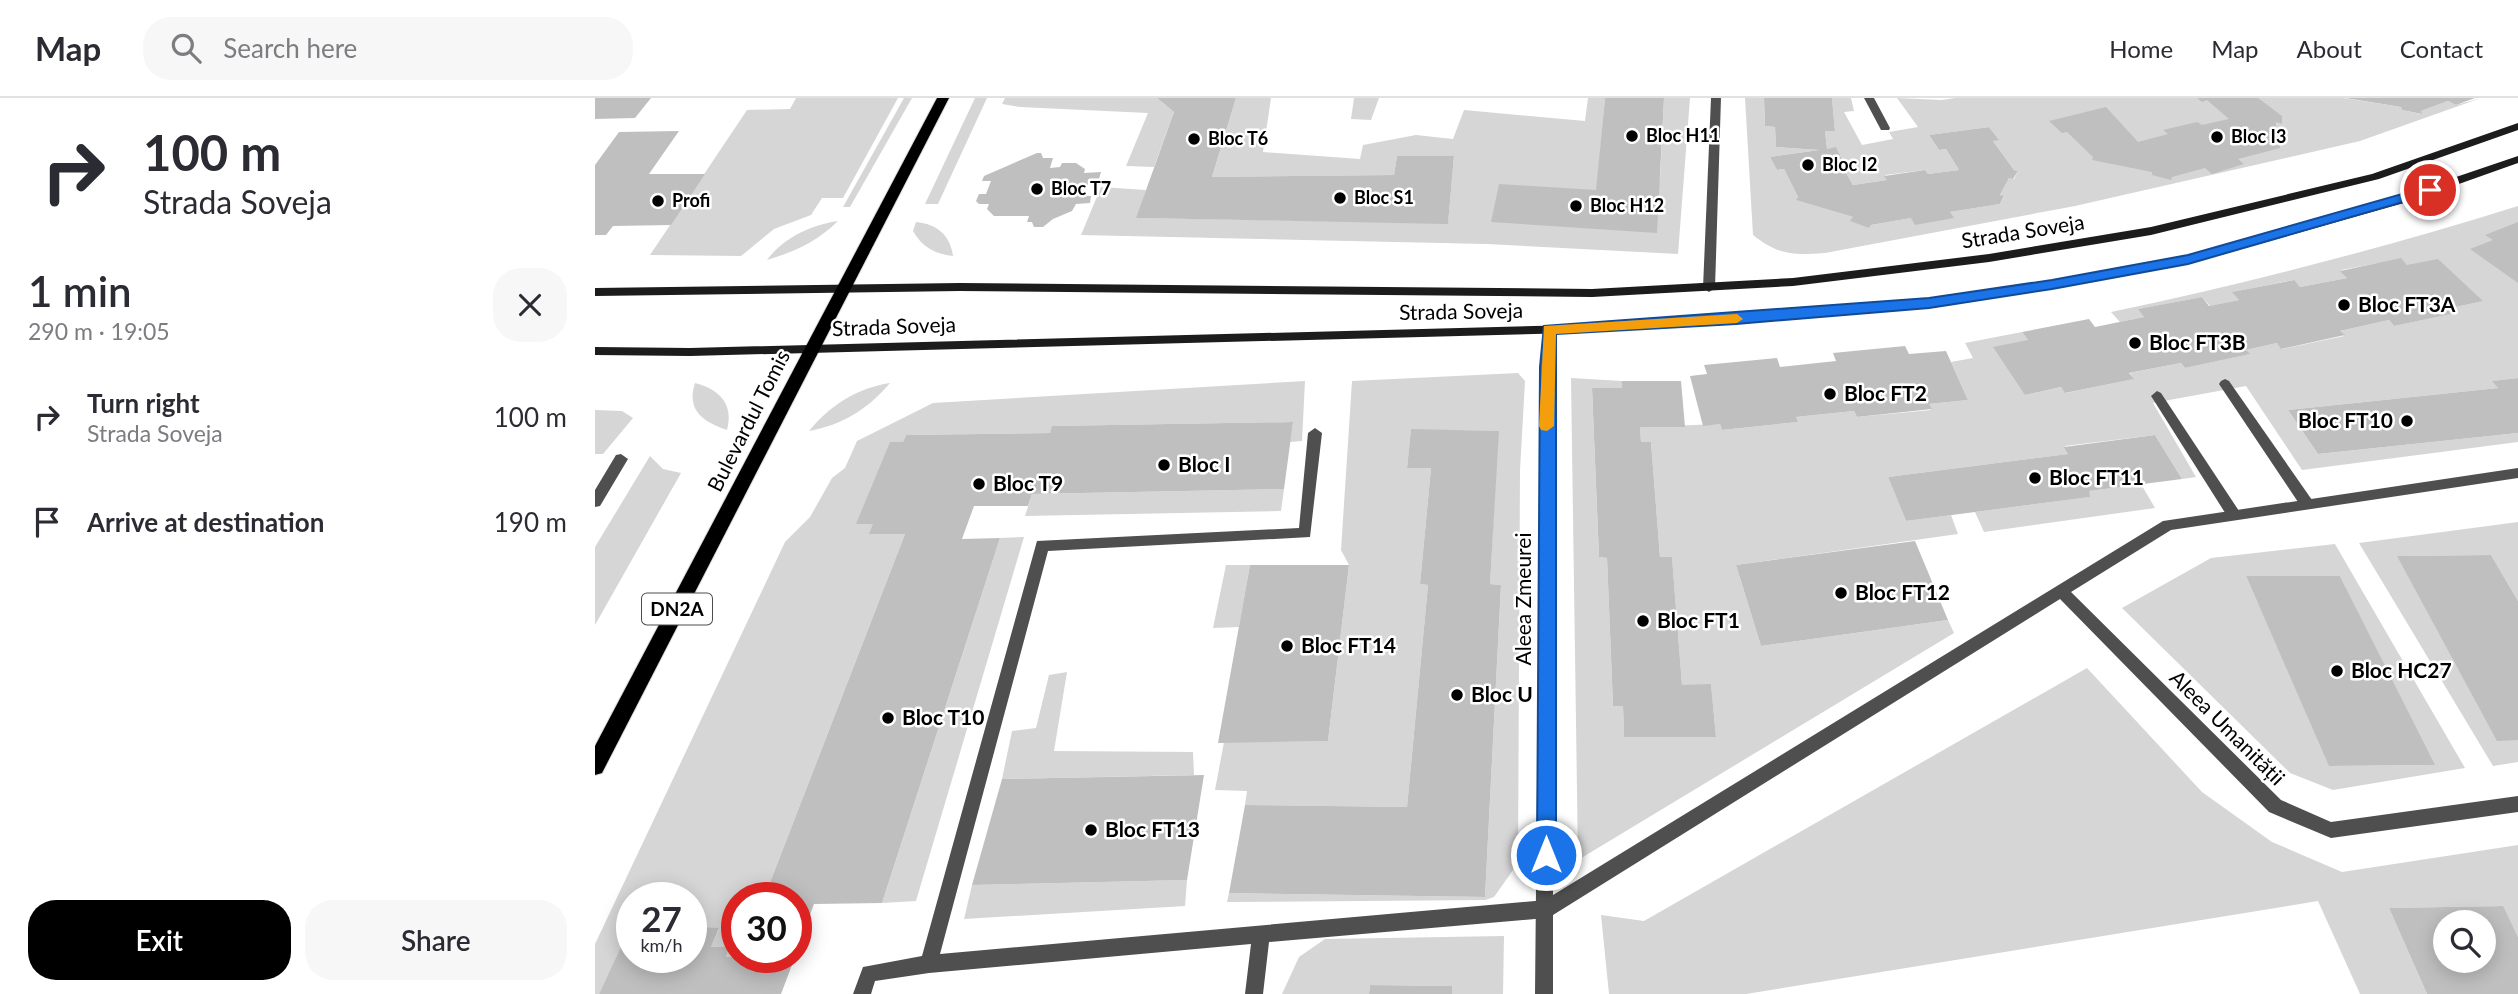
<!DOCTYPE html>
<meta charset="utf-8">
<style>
body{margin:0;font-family:Lato,sans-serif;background:#f7f7f7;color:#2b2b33;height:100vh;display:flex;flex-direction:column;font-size:26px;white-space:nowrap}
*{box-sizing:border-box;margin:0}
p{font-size:23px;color:#7c7c81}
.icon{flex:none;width:38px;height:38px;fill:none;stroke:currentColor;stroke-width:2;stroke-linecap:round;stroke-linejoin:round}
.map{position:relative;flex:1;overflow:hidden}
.panel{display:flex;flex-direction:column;background:#fff;width:595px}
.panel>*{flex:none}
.guide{background:#fff;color:#2b2b33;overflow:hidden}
.controls{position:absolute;left:1838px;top:812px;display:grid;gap:14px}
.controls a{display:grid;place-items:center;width:63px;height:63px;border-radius:50%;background:#fff;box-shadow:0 4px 18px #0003;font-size:35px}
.speed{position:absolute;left:21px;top:784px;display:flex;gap:14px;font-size:35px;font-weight:700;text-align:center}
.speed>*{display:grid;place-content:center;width:91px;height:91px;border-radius:50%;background:#fff;box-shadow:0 4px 18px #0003;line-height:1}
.speed small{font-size:18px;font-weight:400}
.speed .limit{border:10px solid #d22;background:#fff;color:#111}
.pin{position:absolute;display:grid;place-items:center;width:60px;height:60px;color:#fff;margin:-30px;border:4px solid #fff;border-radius:50%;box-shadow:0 2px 7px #0007}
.me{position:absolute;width:77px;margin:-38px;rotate:0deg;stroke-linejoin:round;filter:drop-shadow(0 0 5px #0008)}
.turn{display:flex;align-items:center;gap:24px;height:147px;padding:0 28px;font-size:32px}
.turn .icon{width:91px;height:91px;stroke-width:2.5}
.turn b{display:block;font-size:49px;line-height:60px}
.round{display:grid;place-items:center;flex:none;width:74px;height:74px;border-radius:28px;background:#f7f7f7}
.overview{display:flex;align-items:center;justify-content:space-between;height:119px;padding:0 28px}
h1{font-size:42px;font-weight:600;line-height:52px}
.cta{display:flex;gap:14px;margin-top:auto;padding:14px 28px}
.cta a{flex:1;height:80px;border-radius:28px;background:#000;color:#fff;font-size:28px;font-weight:600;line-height:80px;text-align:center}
.cta a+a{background:#f7f7f7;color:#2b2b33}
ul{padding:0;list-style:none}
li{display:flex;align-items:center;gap:21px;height:105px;padding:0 28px}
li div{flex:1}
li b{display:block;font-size:26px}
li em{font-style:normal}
header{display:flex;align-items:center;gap:42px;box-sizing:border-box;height:98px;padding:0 35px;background:#fff;border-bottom:2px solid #e1e1e2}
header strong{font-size:33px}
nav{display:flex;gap:38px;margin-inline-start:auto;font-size:24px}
.search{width:490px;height:63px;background:#f7f7f7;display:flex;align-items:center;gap:18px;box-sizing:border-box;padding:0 24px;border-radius:28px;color:#7c7c81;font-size:26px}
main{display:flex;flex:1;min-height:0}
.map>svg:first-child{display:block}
.green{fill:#d6d6d6;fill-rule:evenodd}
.building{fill:#bfbfbf;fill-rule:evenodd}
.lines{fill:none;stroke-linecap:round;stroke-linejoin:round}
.primary-casing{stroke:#dbdbdb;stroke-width:2}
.service{fill:#4f4f4f;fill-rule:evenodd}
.minor{fill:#4f4f4f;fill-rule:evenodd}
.secondary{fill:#1c1c1c;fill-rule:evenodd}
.primary{fill:#000;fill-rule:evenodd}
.route{fill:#1a73e8;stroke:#114b97;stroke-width:2}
.slow{fill:#f59e0b}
.poi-dot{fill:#000;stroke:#fff;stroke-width:2.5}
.labels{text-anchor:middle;stroke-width:5;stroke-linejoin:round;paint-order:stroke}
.far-poi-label{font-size:18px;font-weight:bold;fill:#000;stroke:#fff;text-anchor:start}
.shield{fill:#fff;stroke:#4c4c4c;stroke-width:2}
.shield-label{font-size:19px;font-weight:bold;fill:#000}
.street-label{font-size:21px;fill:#000;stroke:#fff}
.poi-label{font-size:21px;font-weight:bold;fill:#000;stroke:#fff;text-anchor:start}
</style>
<header>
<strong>Map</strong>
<div class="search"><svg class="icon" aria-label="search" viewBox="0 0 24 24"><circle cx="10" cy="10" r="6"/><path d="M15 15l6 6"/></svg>Search here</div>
<nav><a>Home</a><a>Map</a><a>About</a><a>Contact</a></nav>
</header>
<main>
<section class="panel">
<div class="guide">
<div class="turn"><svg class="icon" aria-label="right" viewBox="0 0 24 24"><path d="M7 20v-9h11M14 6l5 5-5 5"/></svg><div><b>100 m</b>Strada Soveja</div></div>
</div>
<div class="overview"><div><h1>1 min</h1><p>290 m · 19:05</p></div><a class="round"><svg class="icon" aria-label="close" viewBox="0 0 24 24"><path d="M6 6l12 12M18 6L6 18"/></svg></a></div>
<ul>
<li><svg class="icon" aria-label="right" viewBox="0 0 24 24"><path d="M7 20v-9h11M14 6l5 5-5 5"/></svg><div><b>Turn right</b><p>Strada Soveja</p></div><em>100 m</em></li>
<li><svg class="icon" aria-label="arrive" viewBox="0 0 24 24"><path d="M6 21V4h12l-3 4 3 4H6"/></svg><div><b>Arrive at destination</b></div><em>190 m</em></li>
</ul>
<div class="cta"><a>Exit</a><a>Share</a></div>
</section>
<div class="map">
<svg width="1923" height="896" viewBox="0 0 1923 896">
<rect width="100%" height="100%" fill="#fff"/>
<g class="green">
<path d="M201,0H303L248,100H227L216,117L179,131L146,158L55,157L152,12L195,11Z"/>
<path d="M309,0H317L255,109H248Z"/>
<path d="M380,0H392L343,106H330Z"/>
<path d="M410,0H562L579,14L559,69L531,68L553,15L425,9L407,6Z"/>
<path d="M641,0H676L668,54L765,61L768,47L821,37L858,41L869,12L990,23L993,0H1010L1003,77L1065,81L1069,0H1095L1083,156L892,146L486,137L506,89L551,92L542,120L853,125L859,58H802L799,77L617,79Z"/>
<path d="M759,0H784L776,22L756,21Z"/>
<path d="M1150,0H1169L1170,28L1180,29L1181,49L1224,52L1175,59L1182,72L1189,71L1203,99L1202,102L1258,119L1274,130L1276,127L1316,120H1358L1355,114L1405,106L1409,99L1405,97L1414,80L1419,81L1423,73L1419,72L1398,43L1403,41L1394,29L1334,37L1344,52L1351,51L1364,72L1333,76L1330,72L1290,77L1292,82L1258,87L1244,63L1248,62L1241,50L1232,51L1230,33H1240L1237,0H1256L1259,13L1249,14L1267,47L1298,41L1294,34L1323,29L1302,0L1347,2L1360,0H1748L1806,9L1807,12L1826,16V13L1853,3L1861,7L1886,0L1765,43L1480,108L1230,155C1197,157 1185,158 1158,137Z"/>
<path d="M1923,108V280L1898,283L1903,290L1693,312L1723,356L1923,335V344L1707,372L1651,288L1558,305L1601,379L1587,381L1560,337L1470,348L1473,356L1293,379L1311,423L1356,417L1363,436L1141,467L1166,548L1353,522L1359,535L983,762L976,280L1027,283V290L997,291L1004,459L1012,460L1018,608H1028L1029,639H1121L1116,587H1087L1077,460L1065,459L1056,344H1046L1045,329L1125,326L1127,332L1203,324L1201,319L1259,313L1262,319L1336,312L1334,306L1373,302L1356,264L1378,260L1370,245L1427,234L1433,242L1430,297L1466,289L1471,295L1538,281L1535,275L1586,265L1590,270L1654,256L1651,252L1682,245L1687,251L1749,238L1745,233L1794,222L1799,228L1860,215L1856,210L1887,203L1812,167L1805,161L1746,172L1752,180L1705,189L1698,182L1638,194L1644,202L1615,208L1607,199L1544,211L1549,219L1525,224L1516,214C1653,185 1789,150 1923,108Z"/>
<path d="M243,123C222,144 199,154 172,162C188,140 216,127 243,123Z"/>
<path d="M321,124C342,126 355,137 358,158C340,156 327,149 318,133Z"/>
<path d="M923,275L930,283L925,372L923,765L899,799L890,802L632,804L634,795L890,799L906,487L895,486L903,333L816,332L812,370H836L825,486L833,487L812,709L650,707L652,693L620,692L629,644L733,643L754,467L746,452L757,283Z"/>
<path d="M710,283L707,343L695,344L698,324L458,328L455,335L311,337L308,344H295L278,426L310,436L169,800H142V859H131L135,848L116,849L124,831L96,829V800H37V830L4,896H0V846L190,444L215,419L237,380L250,370L262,343L338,305Z"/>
<path d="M100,285C124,291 139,306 132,332C108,324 91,312 100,285Z"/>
<path d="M295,285C273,311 247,327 214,333C234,308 262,290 295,285Z"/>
<path d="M0,312L27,313L38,320L8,356H0Z"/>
<path d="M55,358L68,371L86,375L0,527V449Z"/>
<path d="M1546,386L1560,410L1389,434L1380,414L1494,399V393Z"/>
<path d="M689,391L686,413L430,418L437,396Z"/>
<path d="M1923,424V503L1896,457L1803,458L1902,642H1923V664L1898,668L1764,445Z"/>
<path d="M429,439L321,803L287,805L405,440Z"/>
<path d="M1740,446L1870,670L1738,692L1695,675L1527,510L1616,460ZM1651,478H1745L1839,667L1735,668Z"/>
<path d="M631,467H655L644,529L618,530Z"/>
<path d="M1492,570L1607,694L1677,744L1747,774L1923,747V839L1907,808L1794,810L1832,896H1765L1723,803L1151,896H1014L1006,817L1049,823Z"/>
<path d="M472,574L459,653L598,654L599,677L407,681L417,633L441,630L454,577Z"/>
<path d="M592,782L590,808L369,821L377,787Z"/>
<path d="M909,838L908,896H857V888L775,887L774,896H687L704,859L730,841Z"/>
</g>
<g class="building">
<path d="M0,0H56L40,20L0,21Z"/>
<path d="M562,0H641L617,79L799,77L802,58H859L853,126L541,120L579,14Z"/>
<path d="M1010,0H1069L1062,135L896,124L904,86L1001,92Z"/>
<path d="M1169,0H1237L1240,33H1230L1232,51L1241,49L1248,63H1244L1258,87L1292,82L1289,78L1330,72L1333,76L1364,72L1351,51L1344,52L1334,37L1394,29L1404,42L1398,43L1419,72L1423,73L1418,81L1414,80L1405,97L1409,98L1405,106L1355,114L1359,120L1320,127L1316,120L1276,127L1274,130L1255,123L1258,119L1201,102L1203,99L1189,71L1182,72L1175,59L1224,52L1181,49L1180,29L1170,28Z"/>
<path d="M1602,0H1663L1687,18V26L1681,24V42H1685V50L1643,61L1649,66L1617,76L1610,70L1577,79L1576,82L1557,77V74L1497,62L1498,59L1472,34L1467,35L1454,23L1511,9L1543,44L1573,36L1568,32L1602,24L1607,27L1634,21L1612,2L1607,4Z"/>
<path d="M1750,0H1880L1861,7L1853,3L1826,13L1827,16L1807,12L1806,9Z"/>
<path d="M84,33L54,76H110L76,127L18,128L11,137H0V67L24,34Z"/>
<path d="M442,55H446L448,60H458L455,70L465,69L467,65H481L490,71L489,75L506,74L504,81L494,85L489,98H496L495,105L481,106L477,113L458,121L448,129H439L437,124H432L434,118H399L392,111L394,106H384L381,103L384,96H391L396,83H387L389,78Z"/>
<path d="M1923,124V185L1875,151L1898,142L1890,137Z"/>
<path d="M1806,160L1812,167L1843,161L1888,203L1856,210L1861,215L1799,228L1794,222L1745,233L1750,237L1686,251L1682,245L1651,252L1655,256L1590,270L1586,265L1534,275L1539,281L1470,295L1466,289L1430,297L1398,249L1433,242L1427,234L1494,221L1500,229L1549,219L1543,211L1607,199L1614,208L1644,202L1637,194L1699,182L1705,189L1752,180L1745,173Z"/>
<path d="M1310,248L1314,256L1351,253L1373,302L1334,306L1337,311L1262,319L1259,313L1201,319L1203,324L1127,332L1125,326L1108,328L1095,278L1112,276L1109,267L1182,260L1185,269L1241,263L1238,255Z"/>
<path d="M1923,280V335L1723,356L1693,312L1903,290L1897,283Z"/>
<path d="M1027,283H1086L1090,329H1045L1046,344H1056L1065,459H1077L1087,587L1116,586L1121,639H1029L1028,608H1018L1012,460L1004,459L997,290H1027Z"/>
<path d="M698,324L689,391L437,396L433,408H379L367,441L405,440L287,805L219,806L201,854V800H169L310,436H274L278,426H261L295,344H308L311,337L455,335L457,328Z"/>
<path d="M816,331L904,333L895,486L906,487L890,799L634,795L650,707L812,709L833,487L825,486L836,370H812Z"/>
<path d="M1560,337L1587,381L1494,393L1495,399L1311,423L1293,379L1473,356L1469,349Z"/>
<path d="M1320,443L1353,522L1166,548L1141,467Z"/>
<path d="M1896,457L1923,503V642L1902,643L1802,458Z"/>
<path d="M655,467H754L733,643L623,645Z"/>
<path d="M1651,478H1745L1840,667L1734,668Z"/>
<path d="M609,677L592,782L377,787L407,681Z"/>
<path d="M1908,808L1923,839V896H1832L1794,810ZM1850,824H1888V863H1850Z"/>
<path d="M96,829L124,830L116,849L135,848L131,859H200L186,896H4L35,830H37V859H96Z"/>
<path d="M775,887L857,888V896H774Z"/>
</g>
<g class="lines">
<g class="primary-casing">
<path id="primary" d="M342,0H354L7,675L0,677V648Z"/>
</g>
<g class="service">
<path d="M1269,0H1279L1295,30L1294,32H1286Z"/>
<path d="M1630,281L1634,283L1717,402L1719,406L1717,410H1707L1626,289L1624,286L1626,283Z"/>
<path d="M1562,293L1566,295L1644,413L1646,417L1644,421H1634L1558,301L1556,298Z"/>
<path d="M720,330L727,335L715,439L453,453L345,856L951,802L957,805L960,811L957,817L951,820L674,844L668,896H650L656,846L334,875L280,883L276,896H258L268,869L327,858L442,443L704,430L713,335Z"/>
</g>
<g class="minor">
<path d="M1116,0H1126L1120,190L1114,194L1108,190Z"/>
<path d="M954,227L960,231L958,797L1568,423L1923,370V380L1576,432L1476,494L1686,702L1736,724L1923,698V714L1736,740L1674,714L1465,501L958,817V896H940L946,269L948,231Z"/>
<path d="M26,356L33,361L5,408L0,409V392L21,357Z"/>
</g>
<g class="secondary">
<path d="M1923,25V32L1784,81L1556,137L1394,164L1198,188L997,199L365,193L0,198V190L365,185L997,191L1198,180L1394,156L1556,129L1777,76Z"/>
<path d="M1923,58V65L1816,103L1593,166L1457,191L1334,209L979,235L95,258L0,257V249L95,250L979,227L1334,201L1457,183L1593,158L1808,97Z"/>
</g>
<use href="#primary" class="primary"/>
</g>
<path class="route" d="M1835,88L1841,92L1839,95L1593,166L1457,191L1334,210L1141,226L961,236V757L958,764L951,766L945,764L942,757L945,269L949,228L1334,200L1457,182L1593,157Z"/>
<path class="slow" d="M1142,216L1148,221L1142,225L961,236L959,328L952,333L946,332L944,328L949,228Z"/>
<g class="poi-dot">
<circle cx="1037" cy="38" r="7"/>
<circle cx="1622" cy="39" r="7"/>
<circle cx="599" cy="41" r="7"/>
<circle cx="1213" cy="67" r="7"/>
<circle cx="442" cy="91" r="7"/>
<circle cx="745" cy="100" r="7"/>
<circle cx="63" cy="103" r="7"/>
<circle cx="981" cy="108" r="7"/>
<circle cx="1749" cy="207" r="7"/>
<circle cx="1540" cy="245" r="7"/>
<circle cx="1235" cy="296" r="7"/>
<circle cx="1812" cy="323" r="7"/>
<circle cx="569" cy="367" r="7"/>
<circle cx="1440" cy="380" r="7"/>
<circle cx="384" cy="386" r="7"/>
<circle cx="1246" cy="495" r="7"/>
<circle cx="1048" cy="523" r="7"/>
<circle cx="692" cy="548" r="7"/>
<circle cx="1742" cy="573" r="7"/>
<circle cx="862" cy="597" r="7"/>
<circle cx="293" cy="620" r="7"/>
<circle cx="496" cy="732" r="7"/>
</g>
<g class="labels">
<g class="far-poi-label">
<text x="1051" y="44">Bloc H11</text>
<text x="1636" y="45">Bloc I3</text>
<text x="613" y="47">Bloc T6</text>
<text x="1227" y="73">Bloc I2</text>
<text x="456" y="97">Bloc T7</text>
<text x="759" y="106">Bloc S1</text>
<text x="77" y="109">Profi</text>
<text x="995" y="114">Bloc H12</text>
</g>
<rect class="shield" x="47" y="495.5" width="70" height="31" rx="5"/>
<g class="shield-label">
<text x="82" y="518">DN2A</text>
</g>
<g class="street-label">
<text transform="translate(1428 134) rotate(-9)" y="7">Strada Soveja</text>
<text transform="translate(866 214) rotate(-1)" y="7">Strada Soveja</text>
<text transform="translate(299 229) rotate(-2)" y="7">Strada Soveja</text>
<text transform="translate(154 323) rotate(-63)" y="7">Bulevardul Tomis</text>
<text transform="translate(929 501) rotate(-90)" y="7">Aleea Zmeurei</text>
<text transform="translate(1632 630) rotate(45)" y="7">Aleea Umanității</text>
</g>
<g class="poi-label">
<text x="1763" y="214">Bloc FT3A</text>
<text x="1554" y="252">Bloc FT3B</text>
<text x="1249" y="303">Bloc FT2</text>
<text x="1798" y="330" text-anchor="end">Bloc FT10</text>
<text x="583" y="374">Bloc I</text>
<text x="1454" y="387">Bloc FT11</text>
<text x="398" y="393">Bloc T9</text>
<text x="1260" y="502">Bloc FT12</text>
<text x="1062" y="530">Bloc FT1</text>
<text x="706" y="555">Bloc FT14</text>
<text x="1756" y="580">Bloc HC27</text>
<text x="876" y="604">Bloc U</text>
<text x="307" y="627">Bloc T10</text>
<text x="510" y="739">Bloc FT13</text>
</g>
</g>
</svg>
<div class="controls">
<a><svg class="icon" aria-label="search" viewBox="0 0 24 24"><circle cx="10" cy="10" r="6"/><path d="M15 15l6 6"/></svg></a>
</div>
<div class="speed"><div>27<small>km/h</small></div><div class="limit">30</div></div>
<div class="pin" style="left:1835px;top:92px;background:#d93025"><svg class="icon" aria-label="arrive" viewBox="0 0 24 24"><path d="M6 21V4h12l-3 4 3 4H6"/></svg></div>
<svg class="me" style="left:951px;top:757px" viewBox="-20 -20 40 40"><circle r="17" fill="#1a73e8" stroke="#fff" stroke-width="3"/><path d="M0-11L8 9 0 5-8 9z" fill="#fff"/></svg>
</div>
</main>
